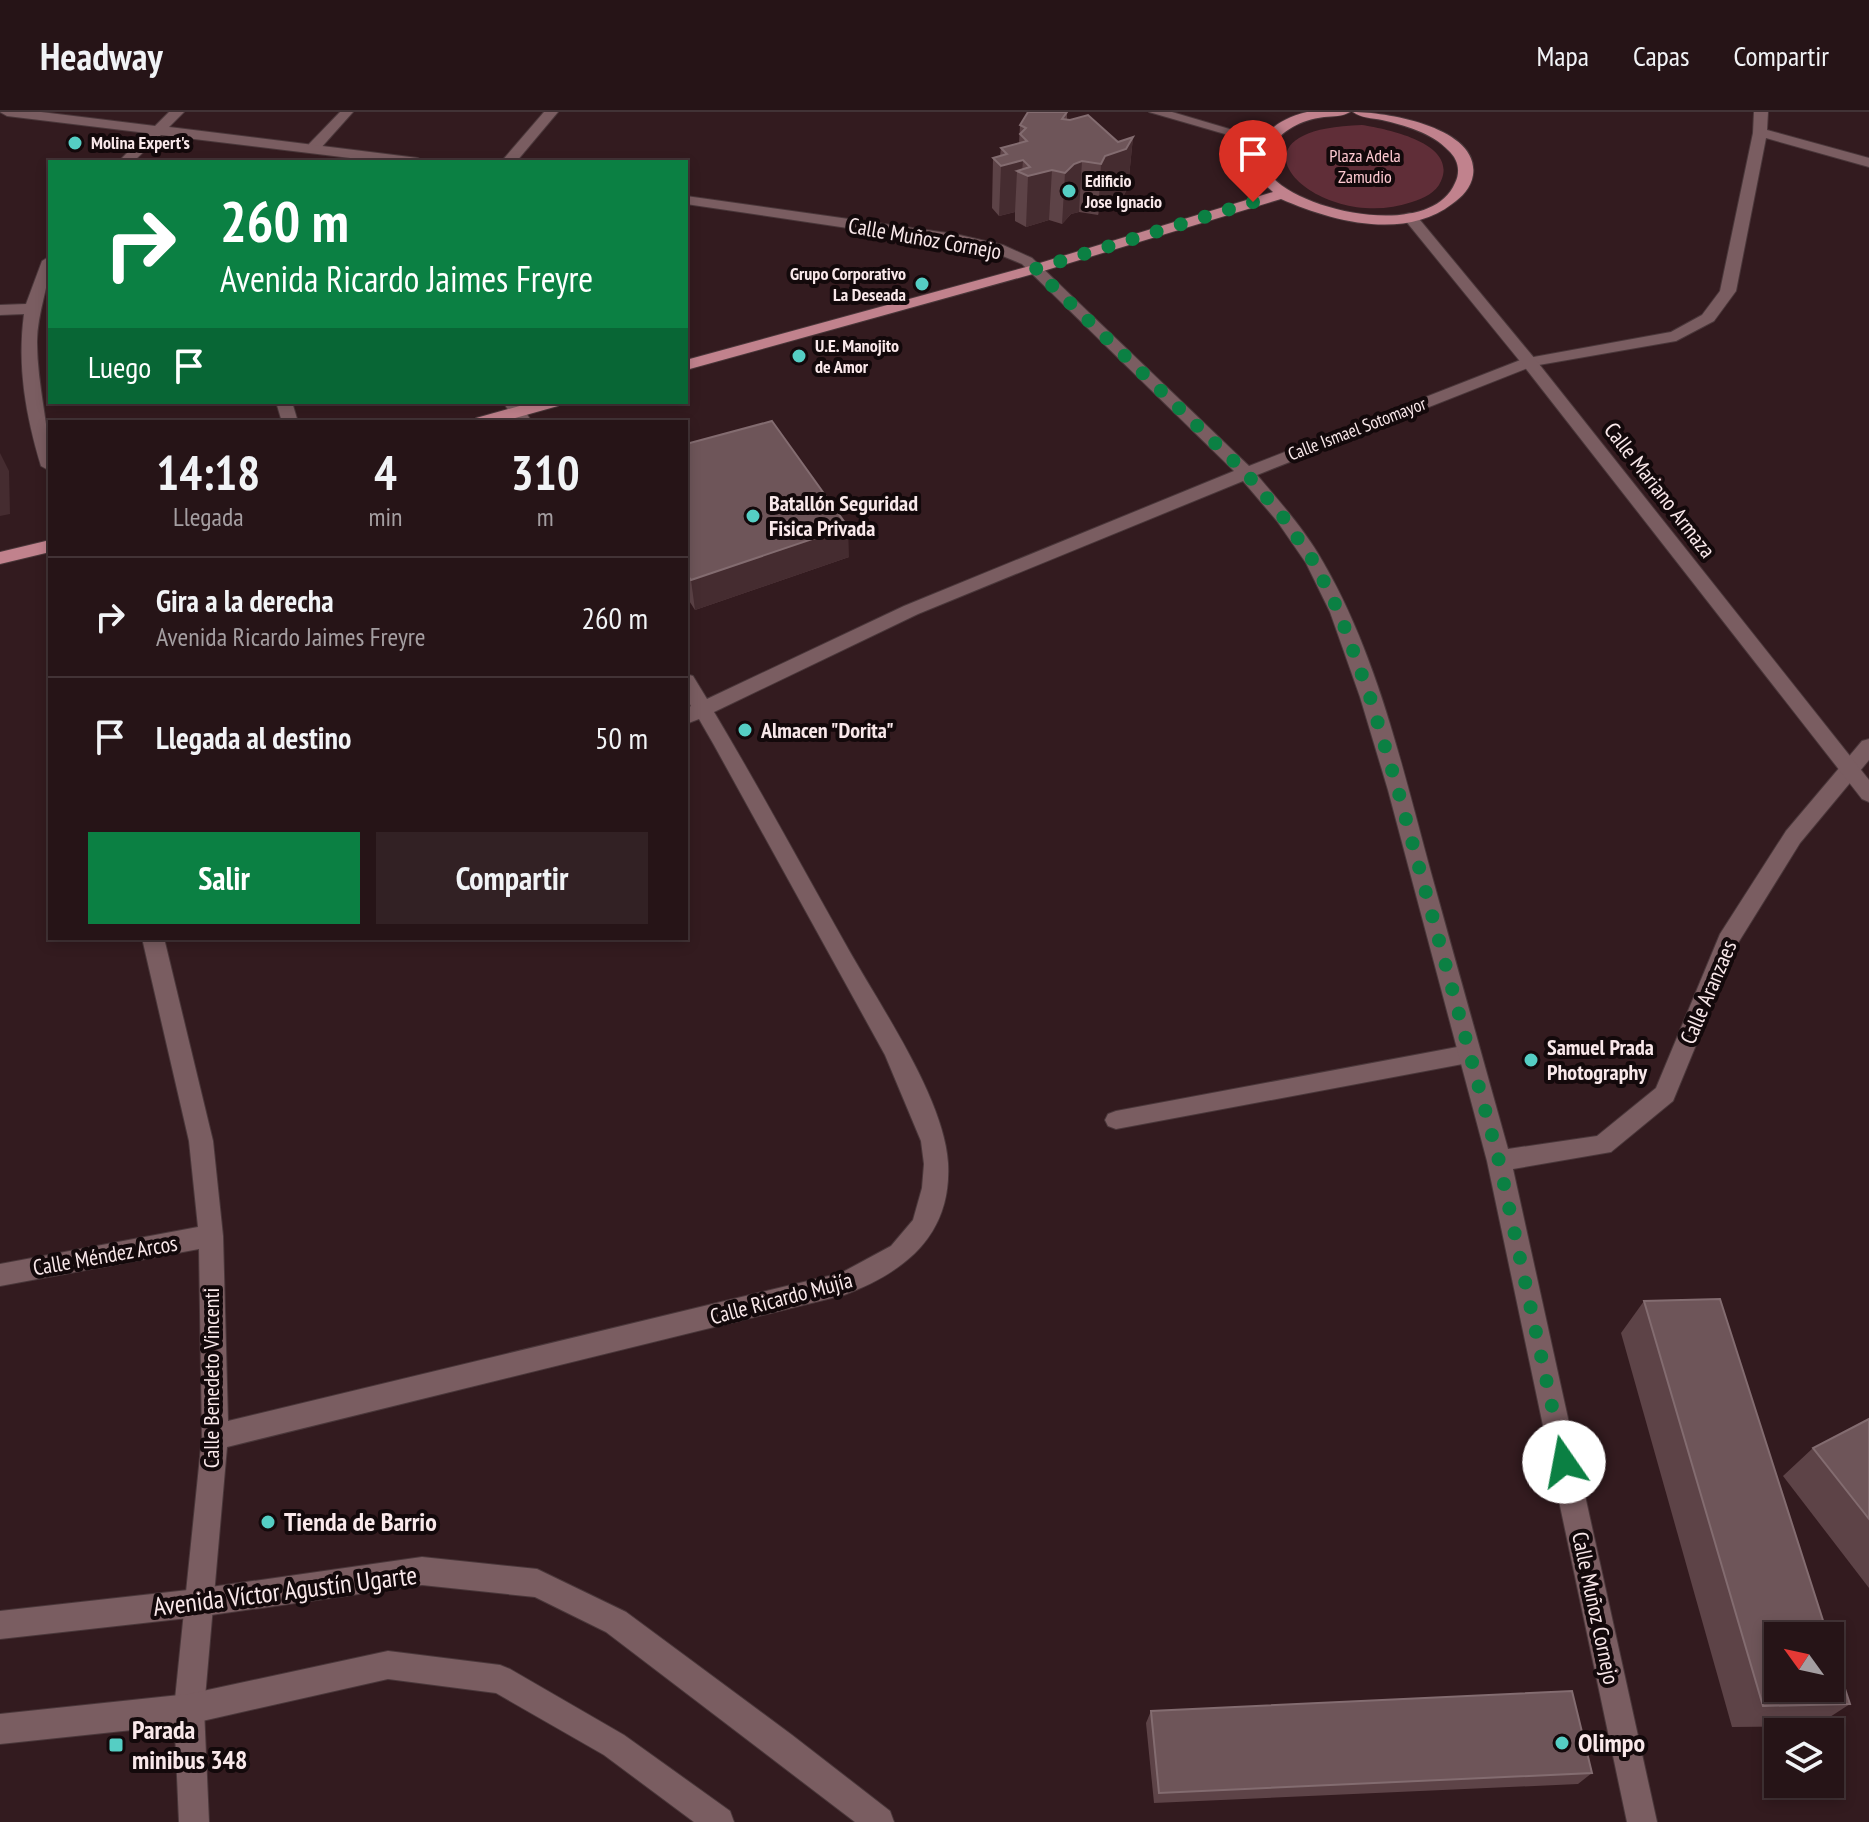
<!DOCTYPE html>
<html lang="es">
<meta charset="utf-8">
<style>
body{margin:0;font-family:"PT Sans Narrow",sans-serif;background:#322124;color:#f1f3f6;height:100vh;display:flex;flex-direction:column;font-size:30px;white-space:nowrap}
*{box-sizing:border-box;margin:0}
p{font-size:26px;color:#a49ea1}
.icon{flex:none;width:44px;height:44px;fill:none;stroke:currentColor;stroke-width:2;stroke-linecap:round;stroke-linejoin:round}
.map{position:relative;flex:1;overflow:hidden}
.sheet{position:absolute;left:48px;top:308px;width:640px;height:520px;display:flex;flex-direction:column;background:#261417;border-radius:0px;box-shadow:0 4px 12px #0003,0 0 0 2px #423336}
.sheet>*{flex:none}
.top-card{position:absolute;left:48px;top:48px;width:640px;height:244px;border-radius:0px;box-shadow:0 4px 12px #0003,0 0 0 2px #423336;background:#0b8043;color:#fff;overflow:hidden}
.needle{width:52px;rotate:303deg}
.controls{position:absolute;left:1764px;top:1510px;display:grid;gap:16px}
.controls a{display:grid;place-items:center;width:80px;height:80px;border-radius:0px;background:#261417;box-shadow:0 4px 12px #0003,0 0 0 2px #423336;font-size:40px}
.pin{position:absolute;display:grid;place-items:center;width:68px;height:68px;color:#fff;margin:-82px -34px;border-radius:50% 50% 50% 0;rotate:-45deg;box-shadow:0 0 8px #0007}
.pin .icon{rotate:45deg}
.me{position:absolute;width:88px;margin:-44px;rotate:348deg;stroke-linejoin:round;filter:drop-shadow(0 0 6px #0008)}
.turn{display:flex;align-items:center;gap:28px;height:168px;padding:0 40px;font-size:36px}
.turn .icon{width:104px;height:104px;stroke-width:2.5}
.turn b{display:block;font-size:56px;line-height:68px}
.then{display:flex;align-items:center;height:76px;padding:0 40px;background:#0003;gap:16px;font-size:30px}
.eta{display:flex;justify-content:space-evenly;align-items:center;height:136px;text-align:center}
.eta b{font-size:48px;font-weight:700;line-height:56px}
.primary-button{display:flex;gap:16px;margin-top:auto;padding:16px 40px}
.primary-button a{flex:1;height:92px;border-radius:0px;background:#0b8043;color:#fff;font-size:32px;font-weight:700;line-height:92px;text-align:center}
.primary-button a+a{background:#322124;color:#f1f3f6}
ul{padding:0;list-style:none}
li{display:flex;align-items:center;gap:24px;height:120px;padding:0 40px;border-top:2px solid #423336}
li div{flex:1}
li b{display:block;font-size:30px}
li em{font-style:normal}
header{display:flex;align-items:center;gap:48px;box-sizing:border-box;height:112px;padding:0 40px;background:#261417;border-bottom:2px solid #423336}
header strong{font-size:38px}
nav{display:flex;gap:44px;margin-inline-start:auto;font-size:28px}
.map>svg:first-child{display:block}
.green{fill:#602e38}
.lines{fill:none;stroke-linecap:round;stroke-linejoin:round}
.service-casing{stroke:#4a373a;stroke-width:2}
.minor-casing{stroke:#4a373a;stroke-width:2}
.tertiary-casing{stroke:#4a373a;stroke-width:2}
.primary-casing{stroke:#4a373a;stroke-width:2}
.service{fill:#7a5d61;fill-rule:evenodd}
.minor{fill:#7a5d61;fill-rule:evenodd}
.tertiary{fill:#7a5d61;fill-rule:evenodd}
.primary{fill:#c1828d;fill-rule:evenodd}
.wall{fill:#5d4347}
.shaded-wall{fill:#452c30}
.building{fill:#6e5559;stroke:#836c70;stroke-width:2}
.route{stroke:#0b8043;stroke-width:14;stroke-dasharray:0 25.2}
.poi-dot{fill:#55cec4;stroke:#13090b;stroke-width:3}
.labels{text-anchor:middle;stroke-width:8;stroke-linejoin:round;paint-order:stroke}
.far-poi-label{font-size:18px;font-weight:bold;fill:#f9e8ea;stroke:#13090b;text-anchor:start}
.far-park-label{font-size:18px;fill:#fec9d1;stroke:#13090b}
.far-street-label{font-size:18px;fill:#f9e8ea;stroke:#13090b}
.street-label{font-size:22px;fill:#f9e8ea;stroke:#13090b}
.poi-label{font-size:22px;font-weight:bold;fill:#f9e8ea;stroke:#13090b;text-anchor:start}
.near-poi-label{font-size:26px;font-weight:bold;fill:#f9e8ea;stroke:#13090b;text-anchor:start}
.near-street-label{font-size:26px;fill:#f9e8ea;stroke:#13090b}
</style>
<header>
<strong>Headway</strong>
<nav><a>Mapa</a><a>Capas</a><a>Compartir</a></nav>
</header>
<div class="map">
<svg width="1869" height="1710" viewBox="0 0 1869 1710">
<rect width="100%" height="100%" fill="#331b1f"/>
<path class="green" d="M1362,13C1387,17 1458,31 1441,69C1436,81 1424,86 1412,90C1319,123 1209,17 1362,13Z"/>
<g class="lines">
<g class="service-casing">
<g id="service">
<path d="M340,0H353L319,38H309V32Z"/>
<path d="M276,290H292L298,310H282Z"/>
<path d="M1468,933L1475,936L1478,942L1475,948L1468,951L1116,1017L1108,1014L1105,1008L1108,1002L1116,999Z"/>
</g>
</g>
<g class="minor-casing">
<g id="minor">
<path d="M0,0H41L155,14L169,0H184L169,15L418,46L425,50H383L161,23L133,50H118L147,21L7,4Z"/>
<path d="M544,0H558L516,50H501Z"/>
<path d="M1149,0H1172L1270,29L1263,33Z"/>
<path d="M1754,0H1768L1767,18L1869,46V55L1766,26L1736,179L1714,209L1676,229L1533,254L1257,363C1280,390 1305,418 1323,450C1377,543 1402,654 1430,757C1456,851 1482,944 1508,1037L1597,1024L1656,976L1720,822L1786,719L1862,629L1869,627V648L1800,731L1738,831L1673,989L1611,1040L1513,1057L1657,1710H1627L1487,1049L1388,678L1360,585L1330,500L1306,451L1277,409L1243,369L918,502L714,600C760,677 802,755 846,833C878,891 944,985 948,1051C952,1123 905,1160 844,1183L227,1335L204,1597L209,1710H179L174,1597L202,1325L199,1137L0,1174V1152L198,1115L189,1029L142,826H164L213,1029L223,1124L228,1309L841,1161L891,1134L913,1108L922,1076L924,1052L921,1029L885,943L714,633L699,607L686,612V597L691,594L686,585V562L693,564L707,587L904,494L1234,359L1022,152L993,140L955,132L686,92V84L955,122L1003,133L1032,146L1249,354L1523,247L1671,220L1702,203L1720,179L1753,21Z"/>
<path d="M50,144C50,174 37,200 37,230C37,274 50,316 50,359L41,354C26,304 17,255 24,202L0,203V193L26,192L42,149Z"/>
<path d="M503,290H519L532,310H516Z"/>
</g>
</g>
<g class="tertiary-casing">
<g id="tertiary">
<path d="M1410,101L1415,102L1535,247L1869,668V690L1862,687L1523,253L1405,108V102Z"/>
<path d="M422,1445L537,1457L626,1500L792,1623L890,1699L894,1710H855L606,1520L535,1485L422,1473L197,1505L0,1527V1499L197,1477Z"/>
<path d="M388,1539L500,1553L510,1557L624,1623L730,1699L734,1710H694L604,1643L496,1581L388,1567L189,1612L0,1632V1602L189,1582Z"/>
</g>
</g>
<g class="primary-casing">
<g id="primary">
<path d="M1307,0H1350C1342,5 1334,4 1324,5C1296,9 1280,20 1265,43C1267,51 1268,60 1273,66C1307,101 1431,127 1455,71C1461,59 1458,47 1448,38C1432,21 1404,13 1382,8C1372,6 1361,6 1353,0C1385,0 1480,15 1473,63C1471,76 1462,85 1452,92C1404,129 1331,109 1281,87L1040,160L686,258V248L1030,154L1273,80L1256,65L1250,43C1266,19 1278,7 1307,0Z"/>
<path d="M534,290H560L558,294L501,310H474L476,306Z"/>
<path d="M50,428V440L0,452V440Z"/>
</g>
</g>
<use href="#service" class="service"/>
<use href="#minor" class="minor"/>
<use href="#tertiary" class="tertiary"/>
<use href="#primary" class="primary"/>
</g>
<g class="wall">
<path d="M1067,0V8L1118,30L1133,25L1128,75L1122,87L1101,95L1098,103L1079,100L1071,102L1062,112L1049,108L1026,115L1015,109V100L999,104L992,96L993,46L1000,44L1001,36L1019,31L1020,13Z"/>
<path d="M686,332L849,445L695,498L686,484Z"/>
<path d="M1644,1189L1850,1592L1816,1614L1732,1615L1621,1221Z"/>
<path d="M1869,1307V1476L1783,1364L1813,1336Z"/>
<path d="M1151,1599L1592,1661L1578,1672L1154,1691L1146,1611Z"/>
</g>
<g class="shaded-wall">
<path d="M1133,25L1128,75L1122,87L1101,95L1098,103L1101,52L1105,44Z"/>
<path d="M1023,48L1022,61L1017,59L1015,100L999,104L1001,54Z"/>
<path d="M1082,49L1079,100L1071,102L1062,112L1065,61L1074,52Z"/>
<path d="M1052,58L1049,108L1026,115L1028,64Z"/>
<path d="M0,341L9,359L10,402L0,404Z"/>
<path d="M848,415L849,445L695,498L691,468Z"/>
</g>
<g class="building">
<path d="M1028,0H1067L1062,7L1070,8L1088,3L1118,30L1133,25L1126,37L1105,44L1101,52L1082,49L1074,52L1065,61L1052,58L1028,64L1017,59L1030,55L1023,48L1001,54L993,46L1007,42L1001,36L1027,29L1020,22L1026,16L1020,13Z"/>
<path d="M772,309L848,415L691,468L686,461V332Z"/>
<path d="M1720,1187L1828,1524H1778V1576H1830V1531L1850,1592L1763,1594L1644,1189Z"/>
<path d="M1869,1307V1407L1813,1336Z"/>
<path d="M1572,1579L1592,1661L1159,1681L1151,1599Z"/>
</g>
<g class="lines">
<path class="route" d="M1253,90L1035,157L1246,361L1283,405L1314,450L1339,500L1370,585L1398,678L1499,1049L1564,1350"/>
</g>
<g class="poi-dot">
<circle cx="75" cy="31" r="8"/>
<circle cx="1069" cy="79" r="8"/>
<circle cx="922" cy="172" r="8"/>
<circle cx="799" cy="244" r="8"/>
<circle cx="753" cy="404" r="8"/>
<circle cx="745" cy="618" r="8"/>
<circle cx="1531" cy="948" r="8"/>
<circle cx="268" cy="1410" r="8"/>
<circle cx="1562" cy="1631" r="8"/>
<rect x="108" y="1625" width="16" height="16" rx="4"/>
</g>
<g class="labels">
<g class="far-poi-label">
<text x="91" y="37">Molina Expert's</text>
<text x="1085" y="75">Edificio<tspan x="1085" dy="21">Jose Ignacio</tspan></text>
<text x="906" y="168" text-anchor="end">Grupo Corporativo<tspan x="906" dy="21">La Deseada</tspan></text>
<text x="815" y="240">U.E. Manojito<tspan x="815" dy="21">de Amor</tspan></text>
</g>
<g class="far-park-label">
<text x="1365" y="50">Plaza Adela<tspan x="1365" dy="21">Zamudio</tspan></text>
</g>
<g class="far-street-label">
<text transform="translate(1357 317) rotate(-21)" y="6">Calle Ismael Sotomayor</text>
</g>
<g class="street-label">
<text transform="translate(925 126) rotate(10)" y="8">Calle Muñoz Cornejo</text>
<text transform="translate(1660 378) rotate(52)" y="8">Calle Mariano Armaza</text>
<text transform="translate(1708 880) rotate(-67)" y="8">Calle Aranzaes</text>
<text transform="translate(105 1143) rotate(-10)" y="8">Calle Méndez Arcos</text>
<text transform="translate(781 1186) rotate(-15)" y="8">Calle Ricardo Mujía</text>
<text transform="translate(211 1266) rotate(-90)" y="8">Calle Benedeto Vincenti</text>
<text transform="translate(1596 1496) rotate(78)" y="8">Calle Muñoz Cornejo</text>
</g>
<g class="poi-label">
<text x="769" y="399">Batallón Seguridad<tspan x="769" dy="25">Fisica Privada</tspan></text>
<text x="761" y="626">Almacen "Dorita"</text>
<text x="1547" y="943">Samuel Prada<tspan x="1547" dy="25">Photography</tspan></text>
</g>
<g class="near-poi-label">
<text x="284" y="1419">Tienda de Barrio</text>
<text x="132" y="1627">Parada<tspan x="132" dy="30">minibus 348</tspan></text>
<text x="1578" y="1640">Olimpo</text>
</g>
<g class="near-street-label">
<text transform="translate(285 1479) rotate(-7)" y="9">Avenida Víctor Agustín Ugarte</text>
</g>
</g>
</svg>
<div class="controls">
<a><svg class="needle" viewBox="-14 -14 28 28"><path d="M0-13l5 13h-10z" fill="#e53935"/><path d="M0 13l5-13h-10z" fill="#a49ea1"/></svg></a>
<a><svg class="icon" aria-label="layers" viewBox="0 0 24 24"><path d="M12 4l9 5-9 5-9-5zM3 14l9 5 9-5"/></svg></a>
</div>
<div class="pin" style="left:1253px;top:90px;background:#d93025"><svg class="icon" aria-label="arrive" viewBox="0 0 24 24"><path d="M6 21V4h12l-3 4 3 4H6"/></svg></div>
<svg class="me" style="left:1564px;top:1350px" viewBox="-20 -20 40 40"><circle r="19" fill="#fff"/><path d="M0-13L10 11 0 6-10 11z" fill="#0b8043"/></svg>
<div class="top-card">
<div class="turn"><svg class="icon" aria-label="right" viewBox="0 0 24 24"><path d="M7 20v-9h11M14 6l5 5-5 5"/></svg><div><b>260 m</b>Avenida Ricardo Jaimes Freyre</div></div>
<div class="then">Luego<svg class="icon" aria-label="arrive" viewBox="0 0 24 24"><path d="M6 21V4h12l-3 4 3 4H6"/></svg></div>
</div>
<section class="sheet">
<div class="eta">
<div><b>14:18</b><p>Llegada</p></div>
<div><b>4</b><p>min</p></div>
<div><b>310</b><p>m</p></div>
</div>
<ul>
<li><svg class="icon" aria-label="right" viewBox="0 0 24 24"><path d="M7 20v-9h11M14 6l5 5-5 5"/></svg><div><b>Gira a la derecha</b><p>Avenida Ricardo Jaimes Freyre</p></div><em>260 m</em></li>
<li><svg class="icon" aria-label="arrive" viewBox="0 0 24 24"><path d="M6 21V4h12l-3 4 3 4H6"/></svg><div><b>Llegada al destino</b></div><em>50 m</em></li>
</ul>
<div class="primary-button"><a>Salir</a><a>Compartir</a></div>
</section>
</div>
